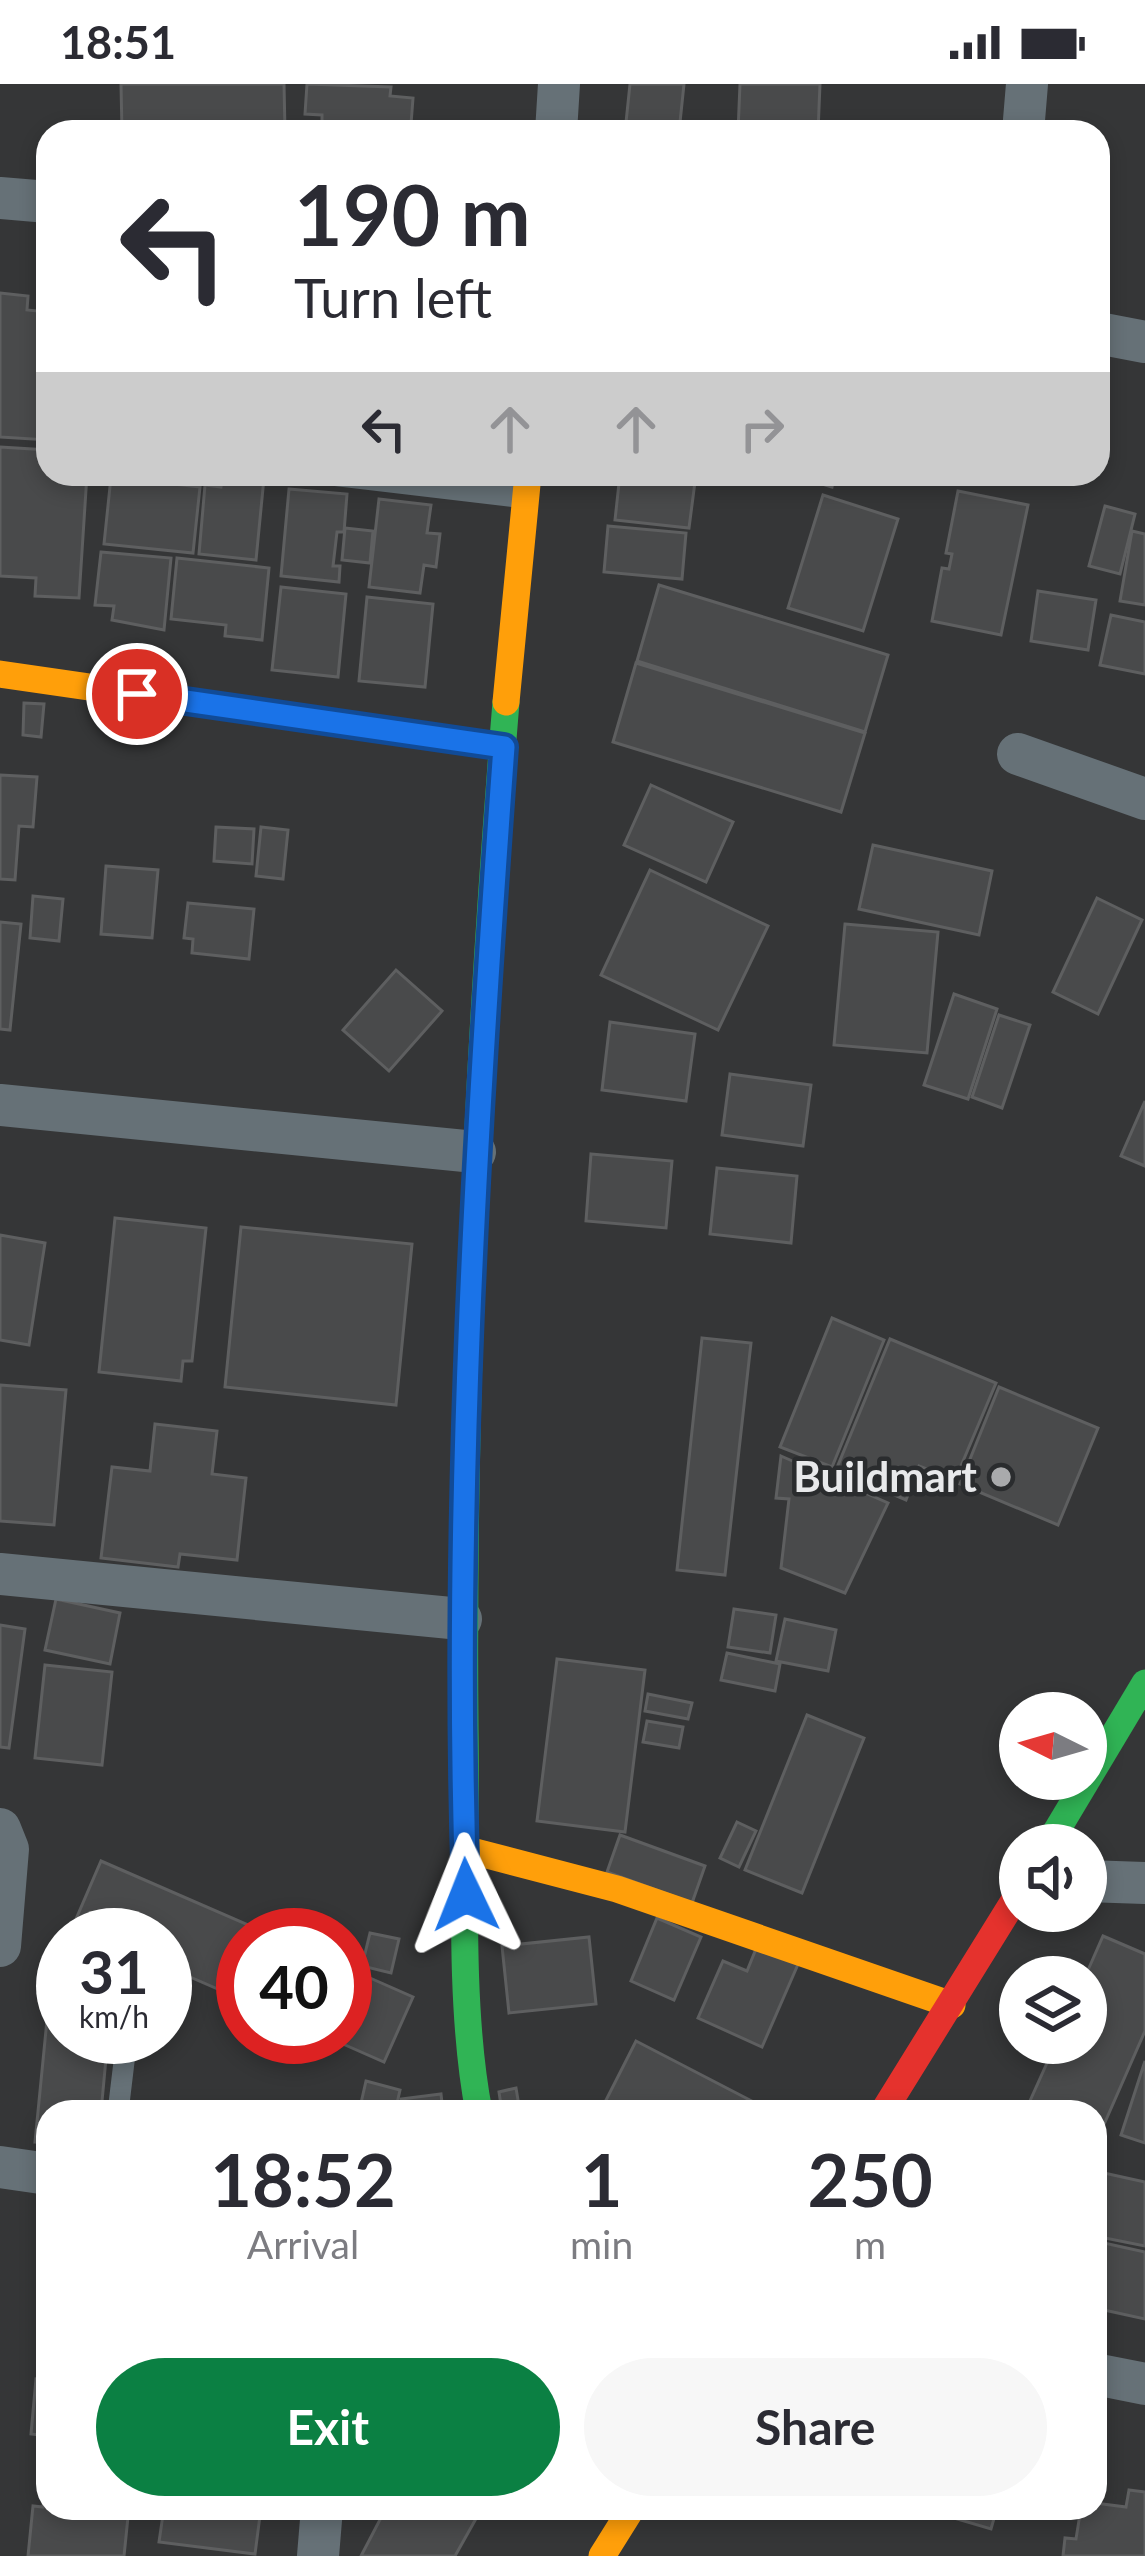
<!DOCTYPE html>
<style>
body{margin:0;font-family:Lato,sans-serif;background:#f7f7f7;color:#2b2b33;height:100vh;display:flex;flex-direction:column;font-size:45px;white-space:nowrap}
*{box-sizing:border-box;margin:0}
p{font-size:39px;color:#7c7c81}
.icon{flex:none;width:66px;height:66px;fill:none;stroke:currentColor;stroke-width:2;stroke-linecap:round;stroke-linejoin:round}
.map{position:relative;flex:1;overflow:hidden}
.panel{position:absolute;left:36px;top:2016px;width:1071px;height:420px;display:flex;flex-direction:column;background:#fff;border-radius:36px;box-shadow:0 6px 18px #0003}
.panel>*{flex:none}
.guide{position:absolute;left:36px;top:36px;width:1074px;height:366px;border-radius:36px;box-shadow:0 6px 18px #0003;background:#fff;color:#2b2b33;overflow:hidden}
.needle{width:78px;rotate:275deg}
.buttons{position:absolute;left:999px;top:1608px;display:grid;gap:24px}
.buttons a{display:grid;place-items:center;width:108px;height:108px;border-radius:50%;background:#fff;box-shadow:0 6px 18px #0003;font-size:60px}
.speed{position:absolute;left:36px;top:1824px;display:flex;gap:24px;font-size:60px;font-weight:700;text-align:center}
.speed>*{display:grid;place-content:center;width:156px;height:156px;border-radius:50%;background:#fff;box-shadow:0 6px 18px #0003;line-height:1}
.speed small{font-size:30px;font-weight:400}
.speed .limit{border:18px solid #d22;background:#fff;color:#111}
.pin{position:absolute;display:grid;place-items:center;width:102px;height:102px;color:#fff;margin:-51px;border:6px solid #fff;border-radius:50%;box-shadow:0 3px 12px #0007}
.me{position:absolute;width:132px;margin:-66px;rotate:358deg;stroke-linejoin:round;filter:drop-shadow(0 0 9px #0008)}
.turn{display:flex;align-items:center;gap:42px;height:252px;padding:0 60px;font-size:54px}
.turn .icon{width:156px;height:156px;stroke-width:2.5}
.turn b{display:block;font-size:84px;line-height:102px}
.lanes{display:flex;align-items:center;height:114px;padding:0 60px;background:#0003;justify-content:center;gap:60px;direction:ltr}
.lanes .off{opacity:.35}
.eta{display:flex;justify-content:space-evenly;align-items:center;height:204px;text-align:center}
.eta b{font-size:72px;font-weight:700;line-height:84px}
.action{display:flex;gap:24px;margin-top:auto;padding:24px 60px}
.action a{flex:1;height:138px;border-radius:72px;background:#0b8043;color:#fff;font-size:48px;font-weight:700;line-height:138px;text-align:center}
.action a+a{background:#f7f7f7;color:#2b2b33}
.status{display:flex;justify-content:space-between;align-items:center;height:84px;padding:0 60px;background:#fff;direction:ltr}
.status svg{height:33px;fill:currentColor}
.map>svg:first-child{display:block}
.building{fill:#494a4b;stroke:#5e5f60;stroke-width:3}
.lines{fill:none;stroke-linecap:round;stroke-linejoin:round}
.lane{stroke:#667177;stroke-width:21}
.street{stroke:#667177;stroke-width:42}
.fast{stroke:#30b455;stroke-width:27}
.slow{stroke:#ff9f0a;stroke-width:27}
.jam{stroke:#e5322d;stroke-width:27}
.route-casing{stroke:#114b97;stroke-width:30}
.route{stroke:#1a73e8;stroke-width:21}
.poi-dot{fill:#a9aaac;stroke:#2a2c2e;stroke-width:4.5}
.labels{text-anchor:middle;stroke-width:9;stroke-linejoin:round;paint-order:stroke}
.poi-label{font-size:42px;font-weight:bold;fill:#e8e9eb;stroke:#2a2c2e;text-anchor:end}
</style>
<div class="status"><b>18:51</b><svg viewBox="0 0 49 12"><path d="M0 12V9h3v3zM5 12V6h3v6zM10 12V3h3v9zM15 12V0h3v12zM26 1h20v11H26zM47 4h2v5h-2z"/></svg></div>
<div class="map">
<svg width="1145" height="2472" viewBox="0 0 1145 2472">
<rect width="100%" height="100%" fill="#353637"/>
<g class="building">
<path d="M121,0H284L285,48H122Z"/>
<path d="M307,0L391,3L390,12L413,14L411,40L404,39L403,48H308L322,46V31L305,30Z"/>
<path d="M630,0H684L679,48H625Z"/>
<path d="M740,0H820L818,48H738Z"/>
<path d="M0,209L28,212L27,226L48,228V356L0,353Z"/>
<path d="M0,363L48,366V390H87L79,514L35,512L36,494L0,492Z"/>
<path d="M223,390L264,394L256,476L199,470L205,401L221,403Z"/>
<path d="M620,390H696L689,444L615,436Z"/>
<path d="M790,390H835L832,403Z"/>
<path d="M111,393L200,403L193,469L104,460Z"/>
<path d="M289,405L347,410L344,448H337L333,482H340L339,498L281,492Z"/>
<path d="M958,407L1028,421L1001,551L932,537L942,484L949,485L952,470L946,469Z"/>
<path d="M823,411L898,435L863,547L788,524Z"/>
<path d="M379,415L431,421L427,449L440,450L436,483L424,481L420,509L369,503Z"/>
<path d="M1105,422L1135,430L1120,490L1089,482Z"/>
<path d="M608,442L686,449L682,495L604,488Z"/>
<path d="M345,444L373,447L370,479L342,476Z"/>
<path d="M1132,447L1145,450V521L1120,517Z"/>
<path d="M101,468L171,474L164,546L112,536L114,522L95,521Z"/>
<path d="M177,474L269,484L262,556L225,552L226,541L171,535Z"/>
<path d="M659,501L888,571L865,648L637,577Z"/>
<path d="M281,503L346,510L338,593L272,586Z"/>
<path d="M1038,507L1096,516L1088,566L1031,557Z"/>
<path d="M367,513L433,520L425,603L359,597Z"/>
<path d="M1111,531L1145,538V590L1100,581Z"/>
<path d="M636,579L865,649L841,728L613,658Z"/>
<path d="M24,619L44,620L41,653L23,651Z"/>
<path d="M0,691L37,693L33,743L19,742L15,796L0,795Z"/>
<path d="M651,701L733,738L706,798L624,761Z"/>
<path d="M216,743L254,745L252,780L214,777Z"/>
<path d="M261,743L288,746L283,795L256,792Z"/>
<path d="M873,761L992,787L979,851L859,825Z"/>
<path d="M106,782L158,786L152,854L101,850Z"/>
<path d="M650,786L768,842L718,946L601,891Z"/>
<path d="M33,812L63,815L59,857L30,854Z"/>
<path d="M1097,814L1142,836L1098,930L1053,908Z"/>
<path d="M188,819L254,825L249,875L192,869L193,855L184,854Z"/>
<path d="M0,838L21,840L10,946L0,945Z"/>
<path d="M845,840L938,848L927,969L834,961Z"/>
<path d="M396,886L442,927L389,987L343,946Z"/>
<path d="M954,910L997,925L968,1015L924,1001Z"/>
<path d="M999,931L1030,941L1002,1024L972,1013Z"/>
<path d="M610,938L695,950L686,1017L602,1006Z"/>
<path d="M730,990L811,1001L803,1062L722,1051Z"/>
<path d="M1145,1017V1082L1121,1072Z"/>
<path d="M591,1070L672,1077L666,1144L586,1137Z"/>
<path d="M717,1084L797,1092L791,1159L710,1150Z"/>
<path d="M115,1134L206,1144L192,1277H183L181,1297L99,1288Z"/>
<path d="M241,1143L412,1160L396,1321L225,1303Z"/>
<path d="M0,1151L45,1159L29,1261L0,1256Z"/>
<path d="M832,1234L884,1256L832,1383L780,1363Z"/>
<path d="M702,1254L751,1259L725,1491L677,1486Z"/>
<path d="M890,1255L996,1299L955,1396L919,1382L906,1416L836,1386Z"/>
<path d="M0,1301L66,1306L54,1441L0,1437Z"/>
<path d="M999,1303L1098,1344L1058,1441L960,1400Z"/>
<path d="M155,1340L217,1347L212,1390L246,1394L237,1476L180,1470L178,1483L101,1474L112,1383L150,1387Z"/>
<path d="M781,1372L888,1419L845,1509L781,1484L789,1415L776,1414Z"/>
<path d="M56,1515L120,1529L110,1580L45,1566Z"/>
<path d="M734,1525L776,1531L770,1569L728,1563Z"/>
<path d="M785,1535L836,1546L828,1587L776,1577Z"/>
<path d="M0,1541L25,1545L9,1664L0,1663Z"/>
<path d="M727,1569L780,1580L775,1607L721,1596Z"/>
<path d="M557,1575L645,1586L625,1748L537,1737Z"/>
<path d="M45,1581L112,1588L102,1681L35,1674Z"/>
<path d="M648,1610L692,1619L688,1635L645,1627Z"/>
<path d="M807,1631L864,1654L802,1809L745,1786Z"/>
<path d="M647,1637L683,1643L679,1664L643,1658Z"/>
<path d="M737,1738L756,1747L739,1783L720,1774Z"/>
<path d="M620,1751L705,1782L692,1819L607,1788Z"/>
<path d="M101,1777L271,1851H243V1916L165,1882V1851H93L73,1842Z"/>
<path d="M657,1834L701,1853L674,1916L631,1897Z"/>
<path d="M370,1849L399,1855L391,1889L362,1882Z"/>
<path d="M1103,1852L1145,1870V1947L1095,2061V2028H1025L1056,1959H1086L1085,1893Z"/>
<path d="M589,1853L596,1920L509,1929L502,1862Z"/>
<path d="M758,1860L799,1878L762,1963L698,1934L723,1877L747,1887Z"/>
<path d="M345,1883L413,1913L384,1978L327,1953H345Z"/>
<path d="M52,1885L63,1886V1953H108L101,2028H48V2059L35,2058Z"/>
<path d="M636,1957L773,2028H600Z"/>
<path d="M1145,1977V2059L1121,2051Z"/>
<path d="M366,1997L400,2006L395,2028H359Z"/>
<path d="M516,2004L520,2028H502L499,2008Z"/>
<path d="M441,2010L443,2028H403L401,2015Z"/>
<path d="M1095,2087L1145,2098V2162L1095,2152Z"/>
<path d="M1095,2157L1145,2168V2235L1095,2224Z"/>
<path d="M48,2286V2378L38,2377L40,2351L31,2350L36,2295L47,2296Z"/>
<path d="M46,2392L48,2424H139V2434L128,2433L124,2472H28L33,2422L43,2423Z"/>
<path d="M1129,2406L1145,2408V2472H1063L1065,2454L1076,2455L1081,2424H1095V2419L1126,2423Z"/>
<path d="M164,2424H261L255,2470L159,2458Z"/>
<path d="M377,2424H482L455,2472H361L384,2428Z"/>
<path d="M920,2424H997L991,2445Z"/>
</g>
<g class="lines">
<g class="lane">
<path d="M323,390L525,414"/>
<path d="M118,2028L127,1953"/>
</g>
<g class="street">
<path d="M556,48L559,0"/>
<path d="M1023,48L1027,0"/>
<path d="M0,114L48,118"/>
<path d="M1098,249L1145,258"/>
<path d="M1018,670L1145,715"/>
<path d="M0,1021L475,1068"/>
<path d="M0,1490L461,1535"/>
<path d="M0,1745L8,1765L0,1862"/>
<path d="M1086,1797L1145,1799"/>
<path d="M0,2083L48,2090"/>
<path d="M1095,2290L1145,2300"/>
<path d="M318,2472L322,2424"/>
</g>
<g class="fast">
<path d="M1048,1761L1145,1599"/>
<path d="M479,2028C457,1915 467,1764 465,1646C462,1303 478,960 506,618"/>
</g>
<g class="slow">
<path d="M0,590L504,663"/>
<path d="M506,618L528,390"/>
<path d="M464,1765L617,1805L952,1921"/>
<path d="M602,2472L632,2424"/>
</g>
<path class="jam" d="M883,2028L1020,1807"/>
</g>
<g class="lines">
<g class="route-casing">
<path id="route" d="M137,610L504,663C476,1045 453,1428 466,1811"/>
</g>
<use href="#route" class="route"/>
</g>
<circle class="poi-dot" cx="1001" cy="1393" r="12"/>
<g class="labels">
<g class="poi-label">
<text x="977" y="1408">Buildmart</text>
</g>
</g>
</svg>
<div class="buttons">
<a><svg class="needle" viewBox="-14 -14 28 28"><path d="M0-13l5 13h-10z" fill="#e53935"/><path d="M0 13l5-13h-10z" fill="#7c7c81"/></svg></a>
<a><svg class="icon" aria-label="sound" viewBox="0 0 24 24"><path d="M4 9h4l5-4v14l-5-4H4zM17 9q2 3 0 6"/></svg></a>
<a><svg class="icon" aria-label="layers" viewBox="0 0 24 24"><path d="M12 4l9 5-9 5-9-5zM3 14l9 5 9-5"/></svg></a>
</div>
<div class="speed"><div>31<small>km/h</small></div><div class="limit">40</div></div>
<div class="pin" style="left:137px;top:610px;background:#d93025"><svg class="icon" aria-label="arrive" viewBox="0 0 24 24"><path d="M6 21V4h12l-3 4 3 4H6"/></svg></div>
<svg class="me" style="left:466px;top:1811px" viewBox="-20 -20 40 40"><path d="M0-17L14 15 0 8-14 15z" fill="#1a73e8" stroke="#fff" stroke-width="4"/></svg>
<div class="guide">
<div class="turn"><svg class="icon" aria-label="left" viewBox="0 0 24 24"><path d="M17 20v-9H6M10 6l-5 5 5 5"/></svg><div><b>190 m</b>Turn left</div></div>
<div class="lanes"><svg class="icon" aria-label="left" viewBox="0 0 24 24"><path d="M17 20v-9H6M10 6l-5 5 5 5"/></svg><svg class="icon off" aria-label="ahead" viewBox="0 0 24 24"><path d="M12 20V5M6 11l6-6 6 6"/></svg><svg class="icon off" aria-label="ahead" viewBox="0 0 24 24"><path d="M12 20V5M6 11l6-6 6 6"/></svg><svg class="icon off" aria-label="right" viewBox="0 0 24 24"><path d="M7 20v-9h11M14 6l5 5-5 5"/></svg></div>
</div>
<section class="panel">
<div class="eta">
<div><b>18:52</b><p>Arrival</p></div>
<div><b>1</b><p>min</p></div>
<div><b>250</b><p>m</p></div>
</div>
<div class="action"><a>Exit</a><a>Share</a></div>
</section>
</div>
